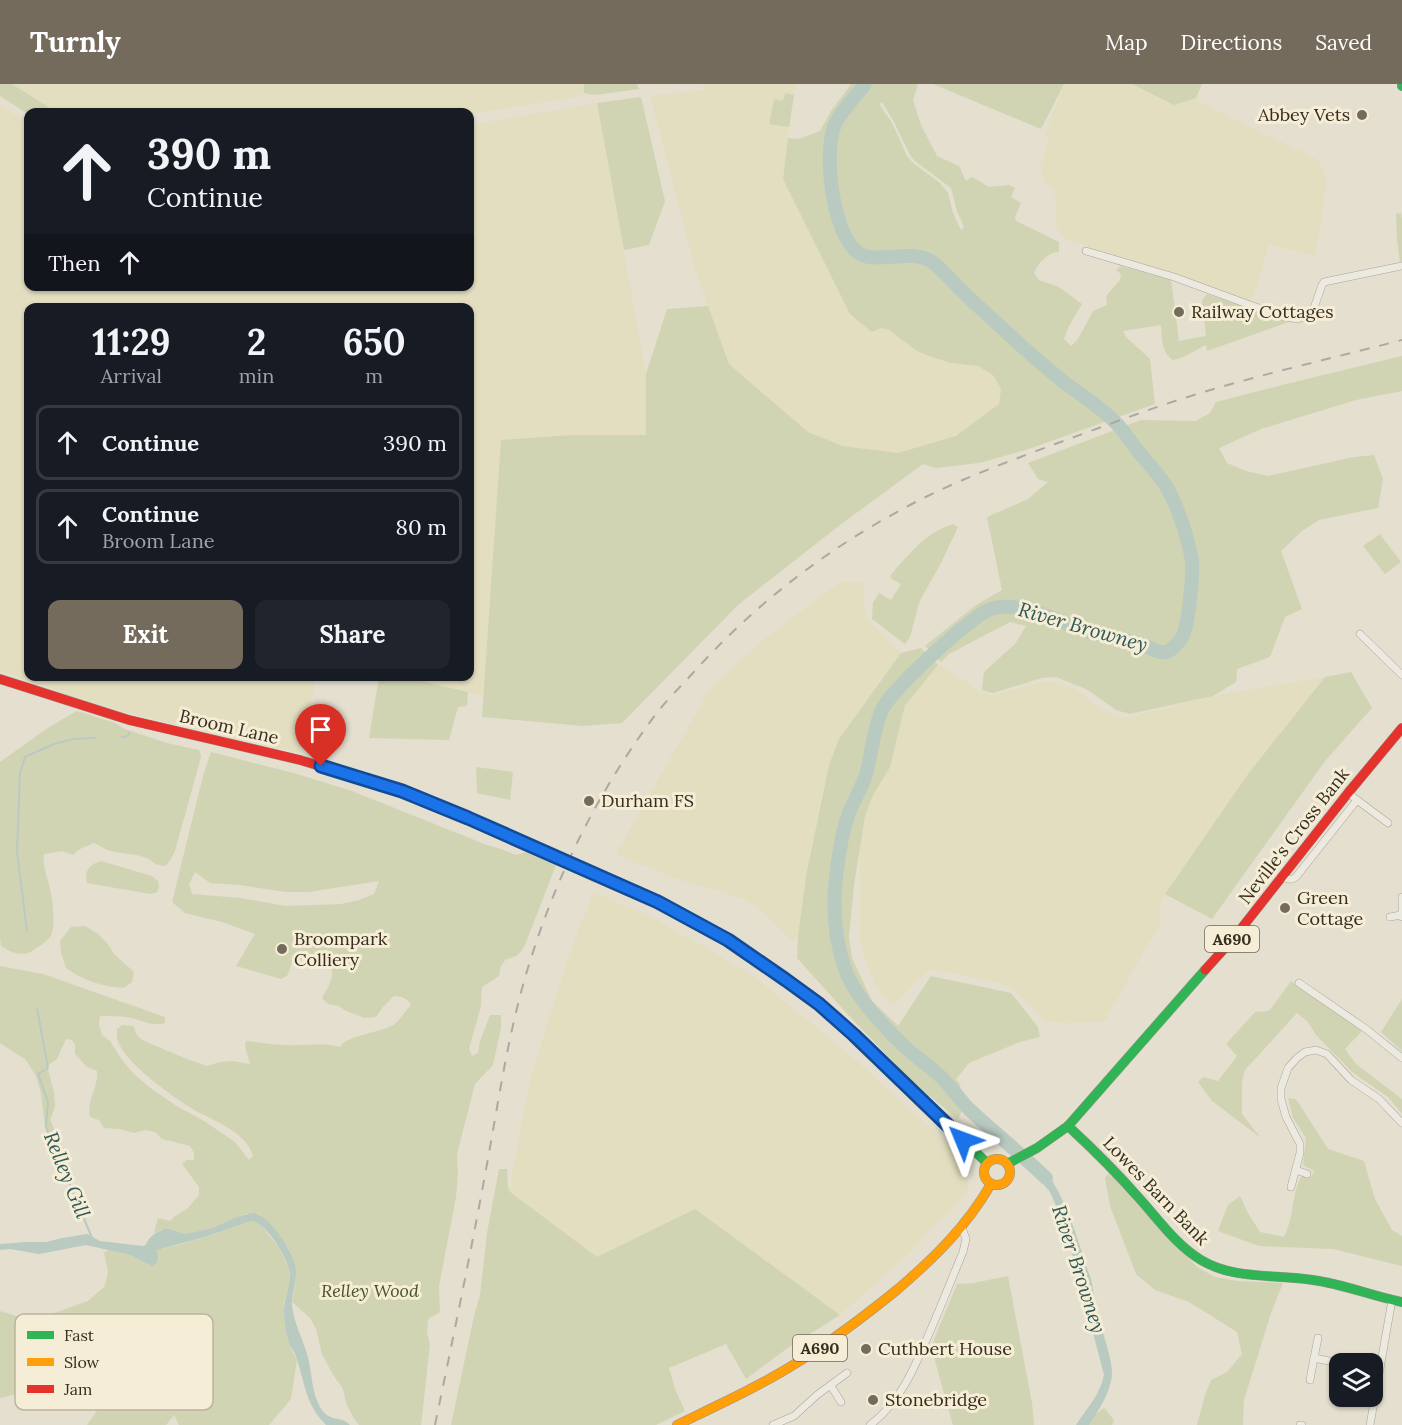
<!DOCTYPE html>
<style>
body{margin:0;font-family:Lora,serif;background:#20242c;color:#f1f3f6;height:100vh;display:flex;flex-direction:column;font-size:22px;white-space:nowrap}
*{box-sizing:border-box;margin:0}
p{font-size:20px;color:#9ea1a6}
.icon{flex:none;width:33px;height:33px;fill:none;stroke:currentColor;stroke-width:2;stroke-linecap:round;stroke-linejoin:round}
.map{position:relative;flex:1;overflow:hidden}
.drawer{position:absolute;left:24px;top:219px;width:450px;height:378px;display:flex;flex-direction:column;background:#171b24;border-radius:12px;box-shadow:0 2px 4px #0004}
.drawer>*{flex:none}
.top-card{position:absolute;left:24px;top:24px;width:450px;height:183px;border-radius:12px;box-shadow:0 2px 4px #0004;background:#171b24;color:#f1f3f6;overflow:hidden}
.buttons{position:absolute;left:1329px;top:1269px;display:grid;gap:12px}
.buttons a{display:grid;place-items:center;width:54px;height:54px;border-radius:12px;background:#171b24;box-shadow:0 2px 4px #0004;font-size:30px}
.pin{position:absolute;display:grid;place-items:center;width:51px;height:51px;color:#fff;margin:-62px -26px;border-radius:50% 50% 50% 0;rotate:-45deg;box-shadow:0 0 6px #0007}
.pin .icon{rotate:45deg}
.me{position:absolute;width:66px;margin:-33px;rotate:314deg;stroke-linejoin:round;filter:drop-shadow(0 0 4px #0008)}
.turn{display:flex;align-items:center;gap:21px;height:126px;padding:0 24px;font-size:27px}
.turn .icon{width:78px;height:78px;stroke-width:2.5}
.turn b{display:block;font-size:42px;line-height:51px}
.then{display:flex;align-items:center;height:57px;padding:0 24px;background:#0003;gap:12px;font-size:22px}
.eta{display:flex;justify-content:space-evenly;align-items:center;height:102px;text-align:center}
.eta b{font-size:36px;font-weight:700;line-height:42px}
.button{display:flex;gap:12px;margin-top:auto;padding:12px 24px}
.button a{flex:1;height:69px;border-radius:12px;background:#746b5d;color:#fff;font-size:24px;font-weight:700;line-height:69px;text-align:center}
.button a+a{background:#20242c;color:#f1f3f6}
ul{padding:0;list-style:none}
li{display:flex;align-items:center;gap:18px;height:75px;margin:0 12px 9px;padding:0 12px;border:3px solid #363941;border-radius:12px}
li div{flex:1}
li b{display:block;font-size:22px}
li em{font-style:normal}
header{display:flex;align-items:center;gap:36px;box-sizing:border-box;height:84px;padding:0 30px;background:#746b5d;color:#fff}
header strong{font-size:28px}
nav{display:flex;gap:33px;margin-inline-start:auto;font-size:21px}
.map>svg:first-child{display:block}
.farmland{fill:#e3dec0}
.green{fill:#d1d4b2;fill-rule:evenodd}
.water{fill:#b9cac1}
.lines{fill:none;stroke-linecap:round;stroke-linejoin:round}
.stream{stroke:#b9cac1;stroke-width:2}
.river{stroke:#b9cac1;stroke-width:14}
.street-casing{stroke:#aaa497;stroke-width:8}
.fast-casing{stroke:#999388;stroke-width:10}
.slow-casing{stroke:#999388;stroke-width:10}
.jam-casing{stroke:#999388;stroke-width:10}
.street{stroke:#ece9e0;stroke-width:7}
.fast{stroke:#30b455;stroke-width:9}
.slow{stroke:#ff9f0a;stroke-width:9}
.jam{stroke:#e5322d;stroke-width:9}
.rail{stroke:#aca9a0;stroke-width:2;stroke-dasharray:10 10;stroke-linecap:butt}
.slow-bridge-casing{stroke:#999388;stroke-width:10;stroke-linecap:butt}
.slow-bridge{stroke:#ff9f0a;stroke-width:9}
.route-casing{stroke:#114b97;stroke-width:15}
.route{stroke:#1a73e8;stroke-width:10}
.poi-dot{fill:#746b5d;stroke:#f5edd5;stroke-width:2}
.labels{text-anchor:middle;stroke-width:6;stroke-linejoin:round;paint-order:stroke}
.shield{fill:#f5edd5;stroke:#716756;stroke-width:1.5}
.shield-label{font-size:16px;font-weight:bold;fill:#382d1f}
.poi-label{font-size:18px;fill:#382d1f;stroke:#f5edd5;text-anchor:start}
.street-label{font-size:18px;fill:#382d1f;stroke:#f5edd5}
.park-label{font-size:18px;font-style:italic;fill:#465427;stroke:#f5edd5}
.water-label{font-size:20px;font-style:italic;fill:#2f5857;stroke:#f5edd5}
.key{fill:#f5edd5;stroke:#bcb39e;stroke-width:1.5}
.key-label{font-size:16px;fill:#382d1f}
</style>
<header>
<strong>Turnly</strong>
<nav><a>Map</a><a>Directions</a><a>Saved</a></nav>
</header>
<div class="map">
<svg width="1402" height="1341" viewBox="0 0 1402 1341">
<rect width="100%" height="100%" fill="#e4dfcf"/>
<g class="farmland">
<path d="M12,0H584V9L576,13L470,30V28H56Z"/>
<path d="M703,0H796L789,43L783,95L881,244L889,246L917,267L951,279L977,282L994,292L1001,305L999,320L956,352L898,369L842,362L808,348L728,280L695,184L650,12L704,6Z"/>
<path d="M1064,0H1132L1174,21L1196,14L1198,17L1318,76L1327,97L1315,172L1269,161L1251,219L1185,193L1120,174L1068,156L1057,147L1055,105L1045,101L1040,82L1049,55L1045,52V50Z"/>
<path d="M597,19L646,290V351H573L501,356L484,612L403,593L470,592V224H28V592L316,593L300,669L136,631L69,611L0,587V21L28,39V202H470V41Z"/>
<path d="M841,497L863,499L865,533L901,569L839,655L829,681L819,725L807,787L798,851L793,857L756,822L741,814L674,794L616,770L708,608L758,560Z"/>
<path d="M938,581L943,582L981,608L992,611L998,610L1042,598H1055L1073,604L1084,610L1095,622L1118,633H1132L1213,612L1325,593L1248,690L1168,805L1159,822L1161,838L1104,938L1062,939L1046,937L1016,908L1002,900L949,888L931,886L916,897L896,919L891,920L886,917L878,905L867,882L860,857V759L865,732L872,711L890,683L905,621Z"/>
<path d="M594,808L653,834L750,889L851,972L957,1068L968,1095V1106L954,1124L932,1143L913,1165L840,1231L695,1125L597,1173L509,1108L530,995L573,859Z"/>
</g>
<g class="green">
<path d="M0,0H12L56,28H28V30L0,12Z"/>
<path d="M584,0H637L639,5L595,11L584,9Z"/>
<path d="M851,0H918L913,16L921,41L937,72L959,82L966,97L972,93L989,103L1009,101L1015,104L1011,113L1021,119L1015,133L1016,137L1059,158V168C1048,168 1038,179 1034,189L1039,196L1059,203L1082,220L1069,242L1064,255L1071,262L1078,255L1093,227L1107,221L1106,212L1120,196L1121,190L1116,186L1121,182L1171,196L1179,257L1206,252L1202,216L1207,210L1289,238L1207,267L1206,261C1195,266 1185,274 1173,276C1161,268 1162,254 1161,241L1123,247L1126,253L1150,275L1155,320L1026,366L979,379L936,384L923,380L840,441L739,520L622,639L583,642L482,633L501,356L573,351H646V290L667,225L708,222L729,280L808,348L842,362L898,369L956,352L999,320L1001,305L994,292L978,282L951,279L926,271L917,267L889,246L881,244L872,248L850,230L783,95L788,54L799,55L820,47L831,27ZM882,18L894,38L911,73L915,77L951,104L957,127L964,143L961,146L953,129L948,109L940,99L913,79L907,72L892,39L879,20Z"/>
<path d="M933,0H1064L1041,45Z"/>
<path d="M1132,0H1202L1196,14L1174,21Z"/>
<path d="M785,9L794,11L789,43L769,40L774,15L783,17Z"/>
<path d="M641,13L665,117L649,161L624,166L597,19Z"/>
<path d="M1401,129L1402,135V179H1400L1397,155L1396,130Z"/>
<path d="M1402,272V307L1356,316L1261,345L1219,364L1227,379L1246,387L1268,392L1354,373L1374,371L1383,395L1378,424L1319,436L1302,447L1281,467L1302,525L1285,533L1270,573L1237,585L1236,598L1213,612L1130,630L1116,626L1088,606L1056,593L1042,594L993,609L982,606L984,588L1015,560L1026,542L1010,538L949,570L941,578L925,562L976,521L1002,506L987,433L1028,415L1048,398L1038,395L1028,379L1141,336L1196,337L1210,329L1216,318L1282,301Z"/>
<path d="M953,440L958,443L941,479L923,511L919,519L910,553L905,560L872,535L873,519L879,509L891,516L901,500L892,495L890,492C908,471 926,448 953,440Z"/>
<path d="M1380,450L1401,478L1385,490L1363,462Z"/>
<path d="M921,564L938,581L905,621L890,683L873,711L865,732L854,801L849,853L852,874L872,917L898,942L931,892L1011,909L1038,943L1040,953L1020,958L969,979L956,995L960,1000L963,1025L958,1035L916,1001L852,935L797,874L798,851L807,787L829,681L839,655L901,569Z"/>
<path d="M1351,588L1372,624L1325,677L1212,835L1165,810L1248,690L1325,593Z"/>
<path d="M379,593H404L468,608L467,622L458,623L449,656L369,654Z"/>
<path d="M77,627L115,639L125,645L167,659L199,666L201,673L175,767L171,775L165,782C153,781 156,779 147,774C135,769 118,770 107,766C103,764 99,761 94,759L80,765L73,771L62,767L44,770C42,779 46,789 48,797C52,810 57,842 50,853C46,858 40,862 35,865C25,874 11,869 1,862L0,854V678L49,643Z"/>
<path d="M211,668L294,689L352,707L487,761L501,765L516,771L526,768L556,781L525,861C520,870 517,873 506,875L501,882L499,892L482,903L481,922L469,965L472,972L478,969L480,957L490,931H501V944L493,981L475,1000L457,1070L458,1088L456,1113L439,1202L440,1228L428,1235L427,1249L430,1260L421,1341H359L353,1333L346,1319L343,1305L332,1289L322,1270L316,1245L310,1234L292,1218C294,1207 297,1196 296,1185C294,1166 273,1141 259,1130H246L213,1144L185,1150L166,1144L154,1149L158,1134L170,1137L175,1132L187,1125L199,1111V1103L182,1080L187,1076H194V1069L190,1062L162,1055L155,1048L146,1046L134,1049L119,1045L104,1044L99,1036L90,1033C86,1017 99,1002 97,987L87,983L75,970V961L72,956L66,955L57,975L47,982L54,1008L55,1023L50,1036L69,1076L61,1078L45,1043L41,1009L36,992L26,976L0,959V882L43,890L165,933V939C153,943 142,936 131,934C120,932 111,932 100,932L99,941L102,951L110,957L122,976L133,989L149,1003L175,1021L204,1037L235,1058L249,1076L253,1072C246,1048 215,1037 196,1027C174,1014 124,979 117,955C117,953 117,948 117,945L122,941L134,942L136,950L142,956L187,975L207,982L220,978L232,977L250,980L245,962L246,957C264,959 282,962 300,961C314,961 326,959 340,963C349,949 382,950 396,939C401,934 406,926 411,921C406,913 403,913 394,912L383,923L376,933L365,934L346,927L339,922L328,920L322,914C326,907 333,896 332,887C331,882 328,879 324,877C311,872 304,874 292,879L287,892L281,895L236,882L255,850L222,838L185,829L172,818L203,692ZM195,788L210,799L240,801L286,808H309L379,797L374,810L359,816L341,820L285,822L241,814L192,810L189,800Z"/>
<path d="M476,683L513,688L510,716L477,709Z"/>
<path d="M101,777L152,792L158,797L159,803L157,808L150,810L87,799C84,786 89,781 101,777Z"/>
<path d="M85,842L98,850L107,859L114,870L134,888L132,898L124,904C104,903 82,896 66,884L61,868L60,857L71,843Z"/>
<path d="M1291,897L1362,947L1345,965L1356,980L1402,1015V1030L1388,1013L1352,988L1316,951L1308,938L1297,929L1245,986L1242,998V1030L1261,1054L1212,1017L1198,998L1203,993L1218,997L1237,972L1226,960L1255,928L1269,927Z"/>
<path d="M1402,915V967L1381,948Z"/>
<path d="M1288,1014L1296,1015L1328,1065L1364,1077L1375,1115L1392,1146L1402,1152V1182L1333,1165L1259,1162L1218,1147L1228,1121L1240,1112L1248,1129L1260,1148L1284,1153C1294,1134 1291,1112 1301,1093L1312,1092L1314,1087L1303,1081L1306,1054L1293,1034Z"/>
<path d="M499,1085H507L508,1103L510,1108L597,1173L695,1125L840,1231L789,1263L746,1295L726,1260L669,1284L675,1305L685,1327L656,1341H451L474,1232L480,1211L487,1149Z"/>
<path d="M1109,1089L1111,1093H1114L1197,1183L1215,1193L1238,1197L1283,1199L1271,1229L1244,1316L1243,1341H1197L1205,1311L1211,1296L1227,1288L1242,1270L1237,1248L1189,1218L1155,1206L1136,1190L1110,1122L1105,1094Z"/>
<path d="M251,1137H257L262,1142L279,1164L289,1185L290,1194V1201L284,1218V1229L286,1248L290,1262L297,1276L291,1315L269,1341H179L174,1331L166,1341H87L125,1286L0,1314V1227L32,1237L88,1217L105,1202L108,1187L104,1169L109,1166L130,1171L152,1182L156,1166C188,1160 220,1148 251,1137Z"/>
<path d="M1008,1192L1032,1319L1034,1341H953L931,1263L957,1200L973,1199Z"/>
<path d="M1104,1324L1114,1336L1112,1341H1082Z"/>
</g>
<g class="water">
<path d="M1038,1079C1059,1097 1077,1151 1085,1178C1087,1186 1091,1193 1092,1200C1094,1211 1095,1222 1098,1232C1102,1247 1113,1277 1112,1291C1110,1309 1099,1326 1089,1341H1076C1087,1324 1100,1311 1104,1291L1084,1214L1081,1198L1058,1126L1050,1108L1040,1096L1029,1086Z"/>
<path d="M253,1129C269,1130 295,1170 296,1185C297,1198 291,1211 292,1222C294,1239 302,1253 307,1270C312,1286 311,1304 318,1319C328,1341 340,1330 350,1341H326C304,1319 305,1296 295,1270C294,1267 292,1265 290,1262C286,1251 284,1237 284,1226C284,1212 293,1200 289,1185C285,1171 266,1138 251,1137L205,1153L157,1166L158,1172L157,1179L152,1182L130,1171L86,1161L39,1170L10,1165L0,1166V1160L26,1158H46L63,1154L87,1150L100,1157L143,1162L146,1161C149,1151 158,1148 166,1144L185,1150L213,1144L237,1133Z"/>
</g>
<g class="lines">
<g class="stream">
<path d="M122,653L128,652L129,649"/>
<path d="M27,847L17,767L20,689L25,673L54,660L73,655L95,654"/>
<path d="M37,924L48,984L38,990L48,1018L46,1043L92,1154"/>
</g>
<path class="river" d="M865,0C855,13 842,26 835,40C823,69 832,145 856,167C873,182 905,165 929,176C940,182 950,195 959,204C973,218 988,231 1002,244C1022,263 1043,281 1065,299C1082,312 1102,324 1117,340C1125,348 1131,358 1137,366C1146,377 1156,387 1164,399C1177,419 1188,453 1192,477C1193,491 1189,539 1183,551C1181,556 1172,567 1166,568C1159,570 1149,563 1143,561C1125,555 1105,552 1086,547C1057,538 1020,515 991,525C971,532 890,607 882,626C874,644 872,665 868,683C865,700 855,713 849,729C842,747 837,783 835,803C833,830 836,859 845,885C855,913 885,944 906,964C918,975 933,984 944,996C954,1006 961,1018 971,1027C996,1050 1022,1071 1046,1094"/>
<g class="street-casing">
<g id="street">
<path d="M1086,167L1174,193L1250,221L1282,232L1297,235L1304,233L1310,229L1314,224L1322,201L1324,198L1402,182"/>
<path d="M1360,550L1402,591"/>
<path d="M1357,716L1388,739"/>
<path d="M1282,793C1287,795 1291,797 1296,793L1357,716L1348,709"/>
<path d="M1402,813V833"/>
<path d="M1390,833L1401,831"/>
<path d="M1299,899L1366,945L1402,974"/>
<path d="M1296,1086L1307,1090"/>
<path d="M1291,1103L1300,1069V1060L1286,1033L1281,1015V1004L1288,984L1297,974L1305,968L1316,966L1327,970L1351,996L1379,1015L1402,1039"/>
<path d="M1314,1274L1318,1254"/>
<path d="M1310,1296L1314,1274L1344,1280"/>
<path d="M831,1302L841,1318"/>
<path d="M773,1341L794,1332L817,1311L847,1289"/>
<path d="M870,1341C902,1317 916,1280 931,1245C942,1220 952,1194 963,1168L966,1155L962,1144"/>
<path d="M1300,1341H1302"/>
<path d="M1370,1341L1392,1216"/>
</g>
</g>
<g class="fast-casing">
<g id="fast">
<path d="M1402,0V2"/>
<path d="M372,698L436,721L515,754"/>
<path d="M855,951L987,1079"/>
<path d="M1068,1042C1093,1065 1117,1089 1139,1114C1158,1135 1176,1161 1201,1176C1234,1196 1276,1190 1313,1196C1343,1200 1372,1212 1402,1218"/>
<path d="M1007,1080L1037,1064L1068,1042L1205,886"/>
</g>
</g>
<g class="slow-casing">
<g id="slow">
<circle cx="997" cy="1088" r="13"/>
<path d="M677,1341C718,1321 760,1302 798,1278C833,1256 866,1231 898,1205C934,1174 967,1142 991,1100"/>
</g>
</g>
<g class="jam-casing">
<g id="jam">
<path d="M0,595L129,636L300,676L372,698"/>
<path d="M601,792C644,812 689,831 729,857C773,885 815,916 855,951"/>
<path d="M1205,886L1233,855L1348,709L1402,644"/>
</g>
</g>
<use href="#street" class="street"/>
<use href="#fast" class="fast"/>
<use href="#slow" class="slow"/>
<use href="#jam" class="jam"/>
<path class="rail" d="M435,1341C453,1254 471,1168 487,1080C500,1009 510,937 533,868C561,781 604,698 659,626C669,614 681,602 692,590C751,524 821,469 899,427C949,399 1002,380 1055,360C1105,342 1156,322 1207,307C1271,288 1337,273 1402,256"/>
<g class="slow-bridge-casing">
<path id="slow-bridge" d="M515,754L601,792"/>
</g>
<use href="#slow-bridge" class="slow-bridge"/>
</g>
<g class="lines">
<g class="route-casing">
<path id="route" d="M321,682L402,707L468,734L658,818L728,856L786,896L819,920L854,951L963,1056"/>
</g>
<use href="#route" class="route"/>
</g>
<g class="poi-dot">
<circle cx="1362" cy="31" r="6"/>
<circle cx="1179" cy="228" r="6"/>
<circle cx="589" cy="717" r="6"/>
<circle cx="1285" cy="824" r="6"/>
<circle cx="282" cy="865" r="6"/>
<circle cx="866" cy="1265" r="6"/>
<circle cx="873" cy="1316" r="6"/>
</g>
<g class="labels">
<g class="shield">
<rect x="1205" y="842" width="54" height="26" rx="4.5"/>
<rect x="793" y="1251" width="54" height="26" rx="4.5"/>
</g>
<g class="shield-label">
<text x="1232" y="861">A690</text>
<text x="820" y="1270">A690</text>
</g>
<g class="poi-label">
<text x="1350" y="37" text-anchor="end">Abbey Vets</text>
<text x="1191" y="234">Railway Cottages</text>
<text x="601" y="723">Durham FS</text>
<text x="1297" y="820">Green<tspan x="1297" dy="21">Cottage</tspan></text>
<text x="294" y="861">Broompark<tspan x="294" dy="21">Colliery</tspan></text>
<text x="878" y="1271">Cuthbert House</text>
<text x="885" y="1322">Stonebridge</text>
</g>
<g class="street-label">
<text transform="translate(229 643) rotate(13)" y="6">Broom Lane</text>
<text transform="translate(1294 752) rotate(-52)" y="6">Neville's Cross Bank</text>
<text transform="translate(1156 1107) rotate(46)" y="6">Lowes Barn Bank</text>
</g>
<g class="park-label">
<text x="370" y="1213">Relley Wood</text>
</g>
<g class="water-label">
<text transform="translate(1083 543) rotate(16)" y="7">River Browney</text>
<text transform="translate(67 1091) rotate(68)" y="7">Relley Gill</text>
<text transform="translate(1079 1185) rotate(72)" y="7">River Browney</text>
</g>
</g>
<rect x="15" y="1230" width="198" height="96" rx="9" class="key"/>
<rect x="27" y="1247" width="27" height="8" fill="#30b455"/>
<rect x="27" y="1274" width="27" height="8" fill="#ff9f0a"/>
<rect x="27" y="1301" width="27" height="8" fill="#e5322d"/>
<g class="key-label">
<text x="64" y="1257">Fast</text>
<text x="64" y="1284">Slow</text>
<text x="64" y="1311">Jam</text>
</g>
</svg>
<div class="buttons">
<a><svg class="icon" aria-label="layers" viewBox="0 0 24 24"><path d="M12 4l9 5-9 5-9-5zM3 14l9 5 9-5"/></svg></a>
</div>
<div class="pin" style="left:321px;top:682px;background:#d93025"><svg class="icon" aria-label="arrive" viewBox="0 0 24 24"><path d="M6 21V4h12l-3 4 3 4H6"/></svg></div>
<svg class="me" style="left:963px;top:1056px" viewBox="-20 -20 40 40"><path d="M0-17L14 15 0 8-14 15z" fill="#1a73e8" stroke="#fff" stroke-width="4"/></svg>
<div class="top-card">
<div class="turn"><svg class="icon" aria-label="ahead" viewBox="0 0 24 24"><path d="M12 20V5M6 11l6-6 6 6"/></svg><div><b>390 m</b>Continue</div></div>
<div class="then">Then<svg class="icon" aria-label="ahead" viewBox="0 0 24 24"><path d="M12 20V5M6 11l6-6 6 6"/></svg></div>
</div>
<section class="drawer">
<div class="eta">
<div><b>11:29</b><p>Arrival</p></div>
<div><b>2</b><p>min</p></div>
<div><b>650</b><p>m</p></div>
</div>
<ul>
<li><svg class="icon" aria-label="ahead" viewBox="0 0 24 24"><path d="M12 20V5M6 11l6-6 6 6"/></svg><div><b>Continue</b></div><em>390 m</em></li>
<li><svg class="icon" aria-label="ahead" viewBox="0 0 24 24"><path d="M12 20V5M6 11l6-6 6 6"/></svg><div><b>Continue</b><p>Broom Lane</p></div><em>80 m</em></li>
</ul>
<div class="button"><a>Exit</a><a>Share</a></div>
</section>
</div>
